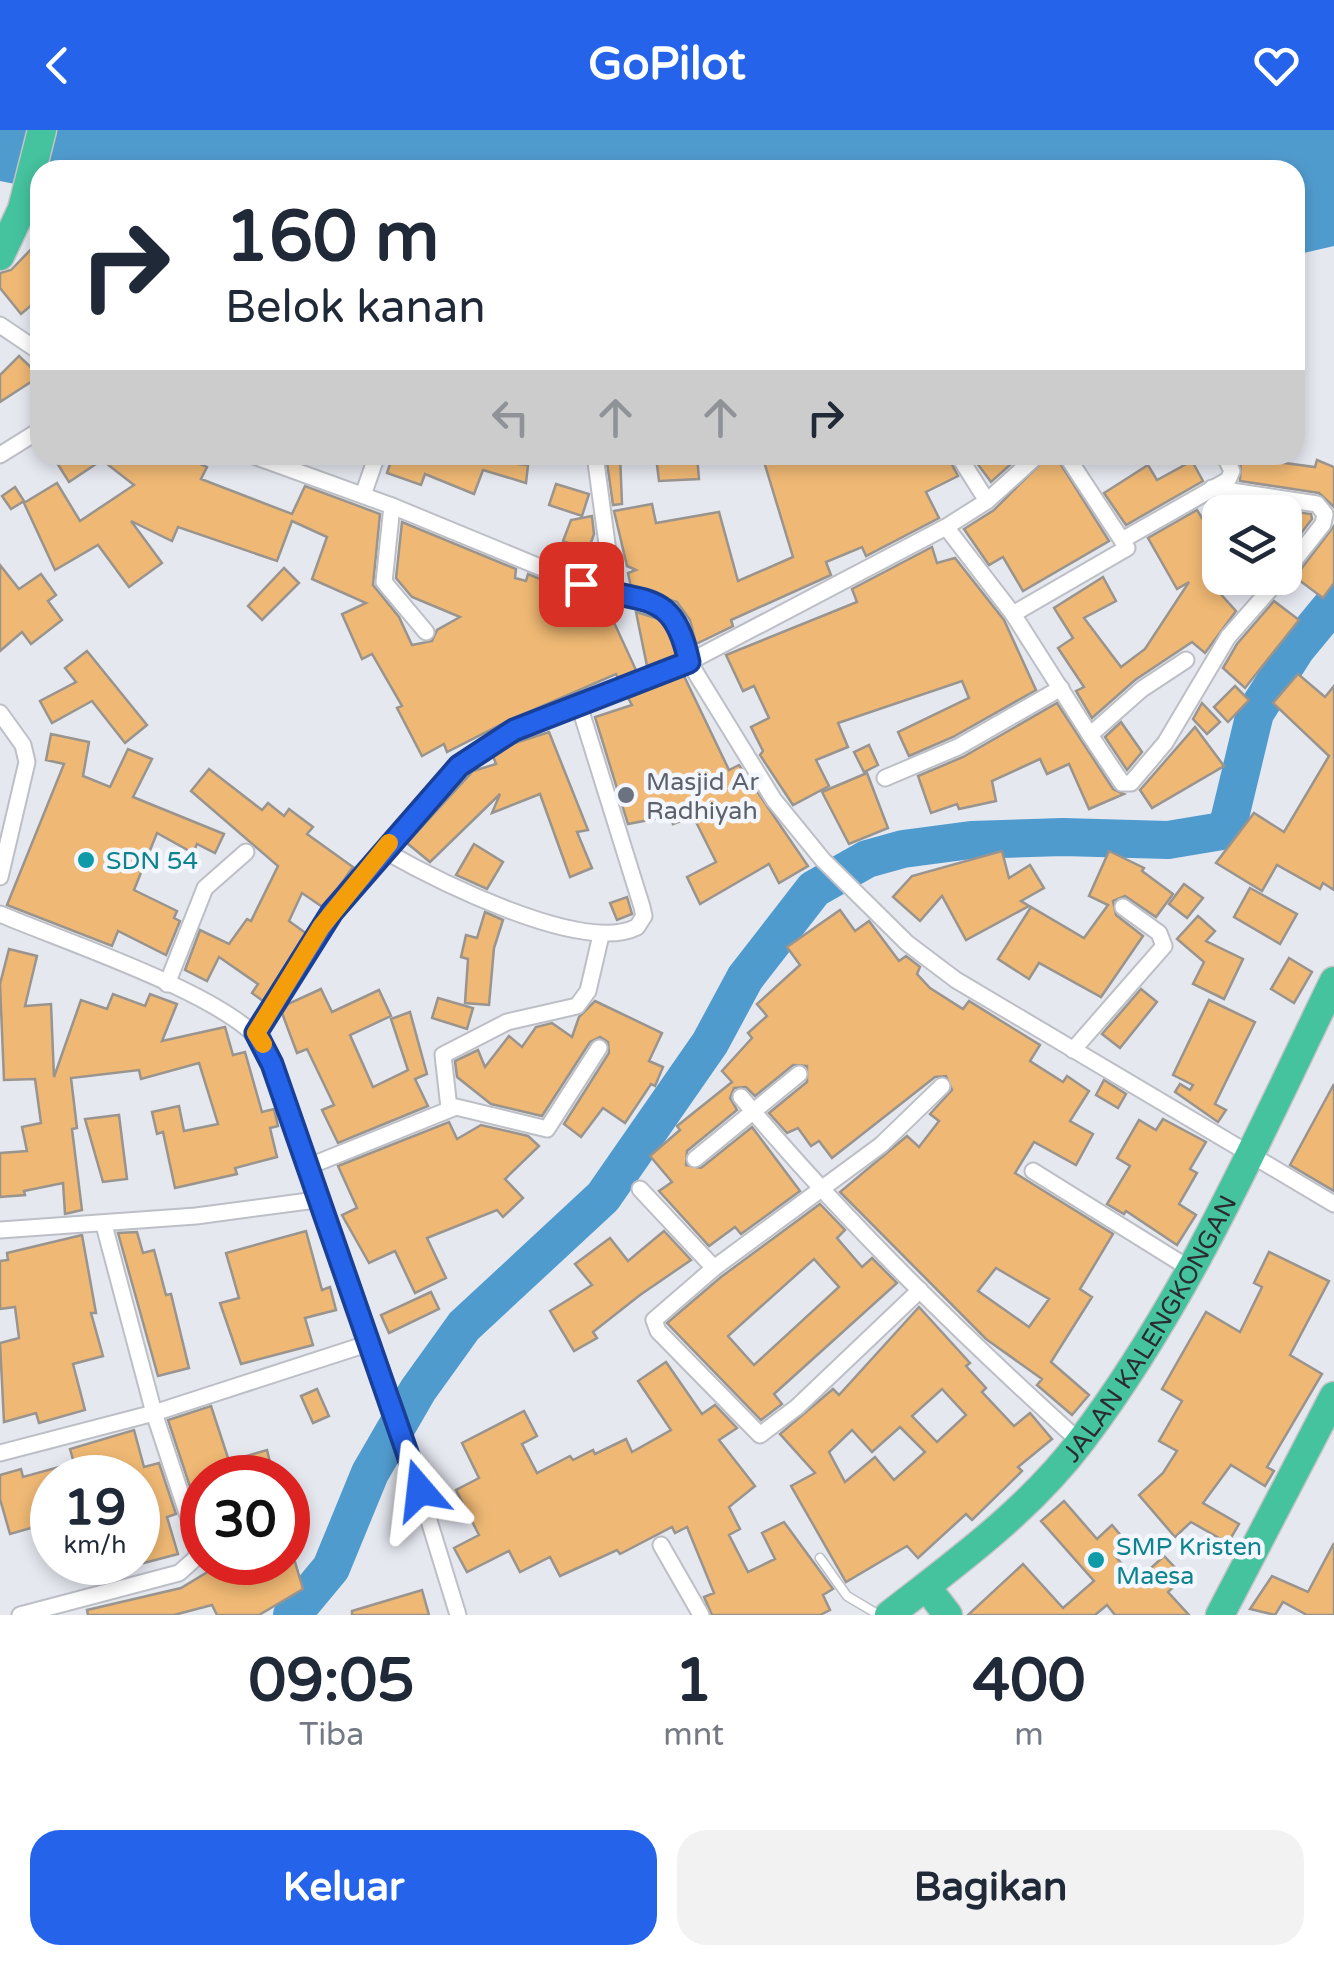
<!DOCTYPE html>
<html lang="id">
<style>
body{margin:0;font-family:"Varela Round",sans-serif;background:#f2f2f3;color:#1f2937;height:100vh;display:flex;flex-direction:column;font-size:38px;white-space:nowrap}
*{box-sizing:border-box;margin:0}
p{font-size:32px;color:#747a83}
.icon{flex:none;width:55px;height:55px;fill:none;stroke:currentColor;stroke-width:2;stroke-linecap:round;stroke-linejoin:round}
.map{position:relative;height:1485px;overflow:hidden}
.panel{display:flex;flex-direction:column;background:#fff;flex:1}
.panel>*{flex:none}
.banner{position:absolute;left:30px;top:30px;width:1275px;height:305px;border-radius:30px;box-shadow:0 5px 15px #0003;background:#fff;color:#1f2937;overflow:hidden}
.controls{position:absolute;left:1202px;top:365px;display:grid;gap:20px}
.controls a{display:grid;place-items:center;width:100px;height:100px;border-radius:20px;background:#fff;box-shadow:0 5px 15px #0003;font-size:50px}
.speed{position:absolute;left:30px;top:1325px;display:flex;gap:20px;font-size:50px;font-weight:700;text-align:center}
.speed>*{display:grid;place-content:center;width:130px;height:130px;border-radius:50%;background:#fff;box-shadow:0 5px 15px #0003;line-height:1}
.speed small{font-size:25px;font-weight:400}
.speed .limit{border:15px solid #d22;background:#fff;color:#111}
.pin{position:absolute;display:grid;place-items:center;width:85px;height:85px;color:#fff;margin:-42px;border-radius:20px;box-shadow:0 5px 15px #0006}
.me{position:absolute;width:110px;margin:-55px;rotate:343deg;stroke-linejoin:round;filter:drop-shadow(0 0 8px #0008)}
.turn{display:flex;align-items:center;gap:35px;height:210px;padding:0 30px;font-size:45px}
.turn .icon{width:130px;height:130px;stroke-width:2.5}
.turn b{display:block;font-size:70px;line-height:85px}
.lanes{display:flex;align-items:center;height:95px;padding:0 30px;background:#0003;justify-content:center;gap:50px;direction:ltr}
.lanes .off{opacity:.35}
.eta{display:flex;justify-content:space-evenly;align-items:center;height:170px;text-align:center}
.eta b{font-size:60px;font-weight:700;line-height:70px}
.action{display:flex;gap:20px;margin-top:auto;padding:20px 30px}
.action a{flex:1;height:115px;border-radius:30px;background:#2563eb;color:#fff;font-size:40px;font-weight:700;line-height:115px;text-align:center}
.action a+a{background:#f2f2f3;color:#1f2937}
header{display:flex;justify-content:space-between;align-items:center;height:130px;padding:0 30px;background:#2563eb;color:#fff;font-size:45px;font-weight:700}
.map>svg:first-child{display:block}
.water{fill:#509bce}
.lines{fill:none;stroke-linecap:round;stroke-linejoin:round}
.river{stroke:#509bce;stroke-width:38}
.building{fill:#efb874;stroke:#99948e;stroke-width:2.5;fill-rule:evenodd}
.lane-casing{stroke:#bdbfc7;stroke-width:11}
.street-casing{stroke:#bdbfc7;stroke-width:19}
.highway-casing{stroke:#c4c4c5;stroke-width:31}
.lane{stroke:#fff;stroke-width:8}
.street{stroke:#fff;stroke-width:15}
.highway{stroke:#45c29e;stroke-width:28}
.route-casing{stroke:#184099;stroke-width:25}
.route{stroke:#2563eb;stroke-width:18}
.slow{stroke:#f59e0b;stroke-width:18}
.worship-dot{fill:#6b7280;stroke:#f3f6fd;stroke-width:4}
.culture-dot{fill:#0f9aa8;stroke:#f3f6fd;stroke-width:4}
.labels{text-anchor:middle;stroke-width:9;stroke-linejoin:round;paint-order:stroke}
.worship-label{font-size:25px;fill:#5b616d;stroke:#f3f6fd;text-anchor:start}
.culture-label{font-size:25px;fill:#0d838f;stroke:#f3f6fd;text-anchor:start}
.street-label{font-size:25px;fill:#2b2c2f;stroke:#f3f6fd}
</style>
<header><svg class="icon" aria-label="back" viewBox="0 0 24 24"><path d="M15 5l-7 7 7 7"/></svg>GoPilot<svg class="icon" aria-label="heart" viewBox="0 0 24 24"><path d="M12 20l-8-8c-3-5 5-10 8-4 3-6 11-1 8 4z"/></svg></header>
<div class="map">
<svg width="1334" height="1485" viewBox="0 0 1334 1485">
<rect width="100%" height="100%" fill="#e6e8f0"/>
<path class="water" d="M0,0H1334V116L1295,125V40H40V59L0,51Z"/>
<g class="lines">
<path class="river" d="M292,1485L331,1438L370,1343L418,1260L464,1196L603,1067L710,913L745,848L814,759L867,729L903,719L971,710L1063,707L1168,710L1222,701L1229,691L1255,583L1296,519L1334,473"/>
</g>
<g class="building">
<path d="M40,110V168L21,184L0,158V143L11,140Z"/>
<path d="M19,226L40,246L0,272V245Z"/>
<path d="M52,325H181L207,337L201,349L292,384L305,356L380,384L373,455L399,487L412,515L432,511L437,500L460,487L412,467L396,448L402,392L516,439L515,448L526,451L528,444L572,462L570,467L577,464L605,473L636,540L618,548L616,544L510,590L447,622L444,614L422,626L397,578L402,576L372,524L362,529L342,484L366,473L312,449L327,407L292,391L277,431L178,397L172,411L131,391L162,433L129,457L98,415L55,440L24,373L57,353L80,391L134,355L102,330L69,352Z"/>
<path d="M393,325L437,330L438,325H510L509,333L528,335L526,353L483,340L474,364L425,344L421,355L387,343Z"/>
<path d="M606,325H620L622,374L613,375Z"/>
<path d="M685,325H697L699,349L659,351L656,327Z"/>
<path d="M762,325H947L958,346L926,362L939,388L866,426L862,417L826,432L831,445L731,490L733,496L696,514L690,490L677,472L631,457L628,443L636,440L627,436L614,381L652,374L656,393L719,382L738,451L793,427Z"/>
<path d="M971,325H1021L991,352Z"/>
<path d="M1049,325H1055L1109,411L1023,461L1003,427L989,435L964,399L994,380Z"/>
<path d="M1241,327L1315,337L1317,330L1334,337V377L1319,363L1240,351Z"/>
<path d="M1192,331L1203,351L1126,395L1104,363L1148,335L1157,350Z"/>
<path d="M556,354L589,364L582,386L549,375Z"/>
<path d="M15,357L24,371L11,379L2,366Z"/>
<path d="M1197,380L1207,396L1220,388V448H1232L1218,461L1236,481L1205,523L1192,512L1135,550L1092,588L1076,561L1084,557L1058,518L1073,508L1054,478L1103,447L1116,471L1084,488L1121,537L1145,519L1189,452L1177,459L1148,408Z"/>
<path d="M1296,382L1311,384L1312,389L1285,424V394Z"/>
<path d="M592,386L594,404L588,421L563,411L571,390Z"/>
<path d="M1334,396V453L1323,468L1295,447Z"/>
<path d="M932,417L937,433L955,428L1004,490L1036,560L953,607L909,626L898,602L969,568L962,551L838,593L848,617L816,630L829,656L793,675L760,625L763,621L751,597L769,588L754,556L743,561L726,525L857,472L852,459Z"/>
<path d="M0,435L19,459L41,444L56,465L48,471L62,490L31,514L22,502L0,521Z"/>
<path d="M284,438L299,453L262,490L248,476Z"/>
<path d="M1274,471L1299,490L1245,558L1223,538L1237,514Z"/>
<path d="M636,482L662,490L671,501L676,525L647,536Z"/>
<path d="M87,521L147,595L125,613L92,571L52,593L40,571L76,552L65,538Z"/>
<path d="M1298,544L1325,567L1334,556V760L1323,753L1320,759L1277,735L1262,761L1216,733L1254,683L1284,702L1329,626L1273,573Z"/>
<path d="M684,546L729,640L739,635L808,736L779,753L769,734L700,774L687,747L716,732L693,686L673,694L670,686L628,694L595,587L632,575L628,568Z"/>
<path d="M1235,556L1249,570L1228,592L1214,577Z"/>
<path d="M1057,573L1113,659L1124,664L1089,679L1069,634L1047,644L1040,629L992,651L996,671L959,679L957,674L931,683L918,646L963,627Z"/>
<path d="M1202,573L1220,592L1207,604L1193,589Z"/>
<path d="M1121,592L1142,622L1127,640L1105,607Z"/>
<path d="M1195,597L1224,636L1152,678L1140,660Z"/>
<path d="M549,602L588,700L577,702L592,738L570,747L540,664L492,683L500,664L430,732L407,713L473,641L496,634L493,626L515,613Z"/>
<path d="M51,604L89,612L83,646L110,657L128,619L152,629L133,667L224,704L215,723L197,714L193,723L157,703L134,760L177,781L174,788L180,791L166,825L118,801L112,816L7,775L64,634L46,630Z"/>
<path d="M869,615L878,635L864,642L854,622Z"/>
<path d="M209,639L262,680L268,673L284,686L289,679L313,697L307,704L353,737L324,778L302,763L289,791L307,804L263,871L252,863L258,854L219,827L207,851L185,840L200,800L229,814L247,789L251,791L278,736L191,661Z"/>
<path d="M867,643L888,698L849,714L822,662Z"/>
<path d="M474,714L503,732L487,759L456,745Z"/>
<path d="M1002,721L1009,748L1030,735L1044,758L1021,771L1029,776L966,810L942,766L920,791L893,767L912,746Z"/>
<path d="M1109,721L1144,738L1142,741L1173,764L1156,787L1125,766L1113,771L1116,785L1143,806L1101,867L1039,833L1029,849L998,829L1031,777L1084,808L1108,775L1089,766Z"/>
<path d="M1184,754L1203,768L1187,788L1169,774Z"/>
<path d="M1250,758L1297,784L1280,814L1234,787Z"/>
<path d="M627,767L632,784L617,790L610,773Z"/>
<path d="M840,780L855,801L869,791L899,831L906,826L920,837L917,844L930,858L963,879L969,871L1040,915L1030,931L1063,952L1067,946L1089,961L1070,991L1093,1004L1076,1035L1034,1012L1015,1043L1113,1104L1080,1159L1092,1167L1051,1232L1089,1265L1072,1285L1037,1255L1042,1249L986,1209L840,1062L907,1006L919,1017L939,991L930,984L952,960L946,946L935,947L832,1028L819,1011L811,1016L798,998L787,1003L769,983L807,952V936L793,935L755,966L746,957L734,958L730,968L737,980L687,1021L686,1035L701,1038L752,997L800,1061L741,1104L735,1097L709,1116L659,1061L672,1052L650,1026L680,1000L677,996L732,952L722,941L752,908L748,903L767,886L757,874L800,835L787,817ZM996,1138L1049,1169L1029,1197L978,1161Z"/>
<path d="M485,782L503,790L494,818L489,875L465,873L468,829L461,827L466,805L477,808Z"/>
<path d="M1198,786L1215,801L1206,811L1243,829L1224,869L1193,854L1204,832L1177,809Z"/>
<path d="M9,819L37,826L25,876L51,874L54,947L81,870L107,879L113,864L145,876L150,864L177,874L162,911L225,897L233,925L245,922L262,982L274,979L278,996L270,998L277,1027L235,1038L237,1044L175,1058L163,1002L157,1004L152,982L179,976L184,1001L218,994L199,933L141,949L139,940L71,948L77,998L72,999L82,1080L65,1084L63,1053L24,1061L25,1065L0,1067V1023L27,1021L22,997L41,993L35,949L4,950L0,854Z"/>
<path d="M1289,828L1312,842L1294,873L1271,859Z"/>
<path d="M321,859L332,882L379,860L391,886L350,905L373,957L408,940L391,889L410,882L427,944L415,949L428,976L338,1013L322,980L334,975L307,919L297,923L282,883L288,874Z"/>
<path d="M1141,859L1157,872L1120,918L1102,904Z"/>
<path d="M438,868L473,878L467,899L432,888Z"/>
<path d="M1209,870L1255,892L1215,974L1226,980L1218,992L1175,962L1180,954L1190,960L1193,955L1173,945Z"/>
<path d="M595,871L662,903L649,931L663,937L655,956L651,954L625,993L603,978L581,1007L564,994L609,923L608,912L600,907L590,912L542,986L491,974L457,947L455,931L478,920L485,937L509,906L522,917L536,897L552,893L572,907L579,887Z"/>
<path d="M1104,950L1126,964L1118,978L1096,965Z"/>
<path d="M1334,954V1061L1290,1035Z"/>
<path d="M119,985L127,1049L103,1052L85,989Z"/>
<path d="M1163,989L1206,1012L1190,1039L1197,1043L1179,1074L1196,1085L1177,1115L1126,1081L1124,1084L1107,1074L1130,1036L1117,1028L1139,990L1156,1000Z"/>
<path d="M449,992L457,1009L481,995L528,1006L539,1016L505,1049L523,1068L503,1087L497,1080L427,1108L446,1148L415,1163L395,1121L369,1133L342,1085L357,1078L338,1036Z"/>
<path d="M820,1074L845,1100L837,1108L862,1137L872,1128L897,1153L774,1264L782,1274L761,1290L667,1193L721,1147ZM814,1129L839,1157L754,1235L728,1206Z"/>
<path d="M306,1101L322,1160L330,1157L336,1180L305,1188L313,1215L241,1234L220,1173L239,1168L226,1123Z"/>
<path d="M664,1101L691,1130L640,1165L593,1202L597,1208L574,1221L550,1181L592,1155L575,1134L610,1108L628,1131Z"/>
<path d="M137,1102L143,1123L154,1120L166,1165L171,1164L189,1238L158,1246L118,1103Z"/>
<path d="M82,1105L96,1183H91L103,1226L73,1234L85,1280L39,1293L36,1283L4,1292L0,1213L19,1208L15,1177L0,1179V1131L8,1130L7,1123Z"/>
<path d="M1269,1122L1329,1151L1290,1225L1322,1244L1267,1337L1274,1341L1265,1356L1231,1335L1203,1373L1239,1394L1228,1413L1191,1392L1175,1407L1139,1365L1163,1343L1177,1321L1159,1311L1182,1271L1162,1259L1206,1182L1240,1202L1262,1157L1254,1153Z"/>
<path d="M431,1162L439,1179L389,1203L381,1185Z"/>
<path d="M919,1177L970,1233L966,1236L986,1258L982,1262L1014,1296L1030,1283L1052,1309L1018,1337L1022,1341L972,1390L966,1384L918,1428L907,1416L846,1452L791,1356L815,1343L780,1304L833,1259L839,1265ZM942,1259L966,1285L937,1312L912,1286ZM900,1297L925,1322L894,1350L875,1327L845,1352L829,1322L852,1300L872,1322Z"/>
<path d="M666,1232L702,1284L715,1275L737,1298L719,1310L755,1356L729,1377L740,1399L729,1405L748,1442L775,1429L762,1403L784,1392L833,1459L823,1465L830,1480L820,1485H712L704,1467L714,1463L687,1397L675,1403L672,1397L620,1424L617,1420L560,1446L550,1427L520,1442L509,1421L467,1442L454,1418L479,1405L456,1360L479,1348L462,1313L524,1281L537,1306L522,1314L537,1343L570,1326L573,1330L593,1320L595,1324L626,1309L632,1322L671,1300L638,1251Z"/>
<path d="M317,1259L329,1286L313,1293L301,1266Z"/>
<path d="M211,1276L229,1331L267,1320L274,1348H202V1377L197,1378L168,1290Z"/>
<path d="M134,1300L144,1337L159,1333L176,1384L167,1387L178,1424L144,1433L138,1408V1348H52V1392L10,1404L0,1369V1345L21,1339L23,1347L74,1333L70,1319Z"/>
<path d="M1064,1371L1097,1409L1112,1395L1128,1414L1115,1426L1137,1451L1164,1426L1184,1447L1168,1462L1189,1485H1115L1107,1475L1095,1485H968L1023,1434L1063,1478L1094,1451L1041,1391Z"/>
<path d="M1334,1413V1485H1307L1283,1472L1275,1485L1250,1479L1272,1446L1308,1462Z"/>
<path d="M224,1432H295L303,1459L259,1485H217L212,1475L174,1485H88L87,1480L181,1458Z"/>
<path d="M422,1460L429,1485H352V1481Z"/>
</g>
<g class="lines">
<g class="lane-casing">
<path id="lane" d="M820,1428L847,1466L879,1485"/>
</g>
<g class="street-casing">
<g id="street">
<path d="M0,195L40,222"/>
<path d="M0,325L40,300"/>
<path d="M251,325L392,376L581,454L669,480L681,496L689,532L774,670L823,730L907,813L956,850L1334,1074"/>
<path d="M595,325L614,466"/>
<path d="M958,325L987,371"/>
<path d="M1212,358L1317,374L1325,384L1323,394L1285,442"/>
<path d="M363,365L377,325"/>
<path d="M392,376L384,452L426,502"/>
<path d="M946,397L1013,484L1090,605L1142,559L1186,530"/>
<path d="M1124,409L1228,350L1232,341L1224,325"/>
<path d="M1013,484L1127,418L1066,325"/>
<path d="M0,583L23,615L27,632L0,747"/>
<path d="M1090,605L1122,653H1131L1165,613L1228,507L1280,448"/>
<path d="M885,648L958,617L1061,558"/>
<path d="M383,720C434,749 582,825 637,797L644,786L642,777L579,575"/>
<path d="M0,784C60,810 231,866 264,916L391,1267L458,1485"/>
<path d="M167,854L205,758L246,722"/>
<path d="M256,903L351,757L473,625L514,600L689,532L946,397L987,371L1038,325"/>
<path d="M1073,920L1164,816L1159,803L1123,777"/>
<path d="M741,967C845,1091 961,1204 1080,1312"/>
<path d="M449,978L443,925L507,892L577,876L588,861L601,805"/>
<path d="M695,1029L799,944"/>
<path d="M307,1037L456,977L547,999L599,918"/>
<path d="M1033,1041L1192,1140"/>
<path d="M640,1059L714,1138"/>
<path d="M0,1100L196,1086L316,1070"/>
<path d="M920,1160L797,1277L760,1305L658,1201L654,1190L714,1138L881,1015L942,956"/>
<path d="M0,1323L154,1283L370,1213"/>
<path d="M661,1415L701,1485"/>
<path d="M20,1485L179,1443L197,1427V1413L154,1283L104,1095"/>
</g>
</g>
<g class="highway-casing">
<g id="highway">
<path d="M0,126L22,79L42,0"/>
<path d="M928,1459L948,1485"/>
<path id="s1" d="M889,1485C956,1433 1029,1380 1081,1311C1187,1171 1257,1009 1334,851"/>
<path d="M1220,1485L1334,1266"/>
</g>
</g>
<use href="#lane" class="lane"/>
<use href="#street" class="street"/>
<use href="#highway" class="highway"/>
</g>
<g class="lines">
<g class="route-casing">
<path id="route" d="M420,1360L272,934L256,903L332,782L459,636L514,600L689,532C673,456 643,476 581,454"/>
</g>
<use href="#route" class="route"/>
<path class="slow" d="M263,914L256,903L321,797L389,713"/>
</g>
<circle class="worship-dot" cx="626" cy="665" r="10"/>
<g class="culture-dot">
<circle cx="86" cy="730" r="10"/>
<circle cx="1096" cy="1430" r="10"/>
</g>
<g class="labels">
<g class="worship-label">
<text x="646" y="660">Masjid Ar<tspan x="646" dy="29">Radhiyah</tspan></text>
</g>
<g class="culture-label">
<text x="106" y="739">SDN 54</text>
<text x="1116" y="1425">SMP Kristen<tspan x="1116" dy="29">Maesa</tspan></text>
</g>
<g class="street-label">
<text dy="9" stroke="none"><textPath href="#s1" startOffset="392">JALAN KALENGKONGAN</textPath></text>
</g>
</g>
</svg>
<div class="controls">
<a><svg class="icon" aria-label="layers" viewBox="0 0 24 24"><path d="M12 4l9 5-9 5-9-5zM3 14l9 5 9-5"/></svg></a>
</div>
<div class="speed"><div>19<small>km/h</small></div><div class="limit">30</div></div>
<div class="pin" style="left:581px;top:454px;background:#d93025"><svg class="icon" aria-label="arrive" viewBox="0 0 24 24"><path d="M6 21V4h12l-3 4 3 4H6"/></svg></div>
<svg class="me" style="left:420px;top:1360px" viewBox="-20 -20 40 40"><path d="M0-17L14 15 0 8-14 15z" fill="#2563eb" stroke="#fff" stroke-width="4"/></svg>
<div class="banner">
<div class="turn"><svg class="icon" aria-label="right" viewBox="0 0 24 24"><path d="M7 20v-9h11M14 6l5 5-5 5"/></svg><div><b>160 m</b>Belok kanan</div></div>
<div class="lanes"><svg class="icon off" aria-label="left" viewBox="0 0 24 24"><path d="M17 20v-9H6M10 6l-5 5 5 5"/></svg><svg class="icon off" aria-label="ahead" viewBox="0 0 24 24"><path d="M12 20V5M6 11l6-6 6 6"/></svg><svg class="icon off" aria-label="ahead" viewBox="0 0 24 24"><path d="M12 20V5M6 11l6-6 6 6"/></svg><svg class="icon" aria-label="right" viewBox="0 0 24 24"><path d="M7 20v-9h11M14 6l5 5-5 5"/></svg></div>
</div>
</div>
<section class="panel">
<div class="eta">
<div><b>09:05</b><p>Tiba</p></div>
<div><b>1</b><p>mnt</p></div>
<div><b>400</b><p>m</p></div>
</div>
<div class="action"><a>Keluar</a><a>Bagikan</a></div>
</section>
